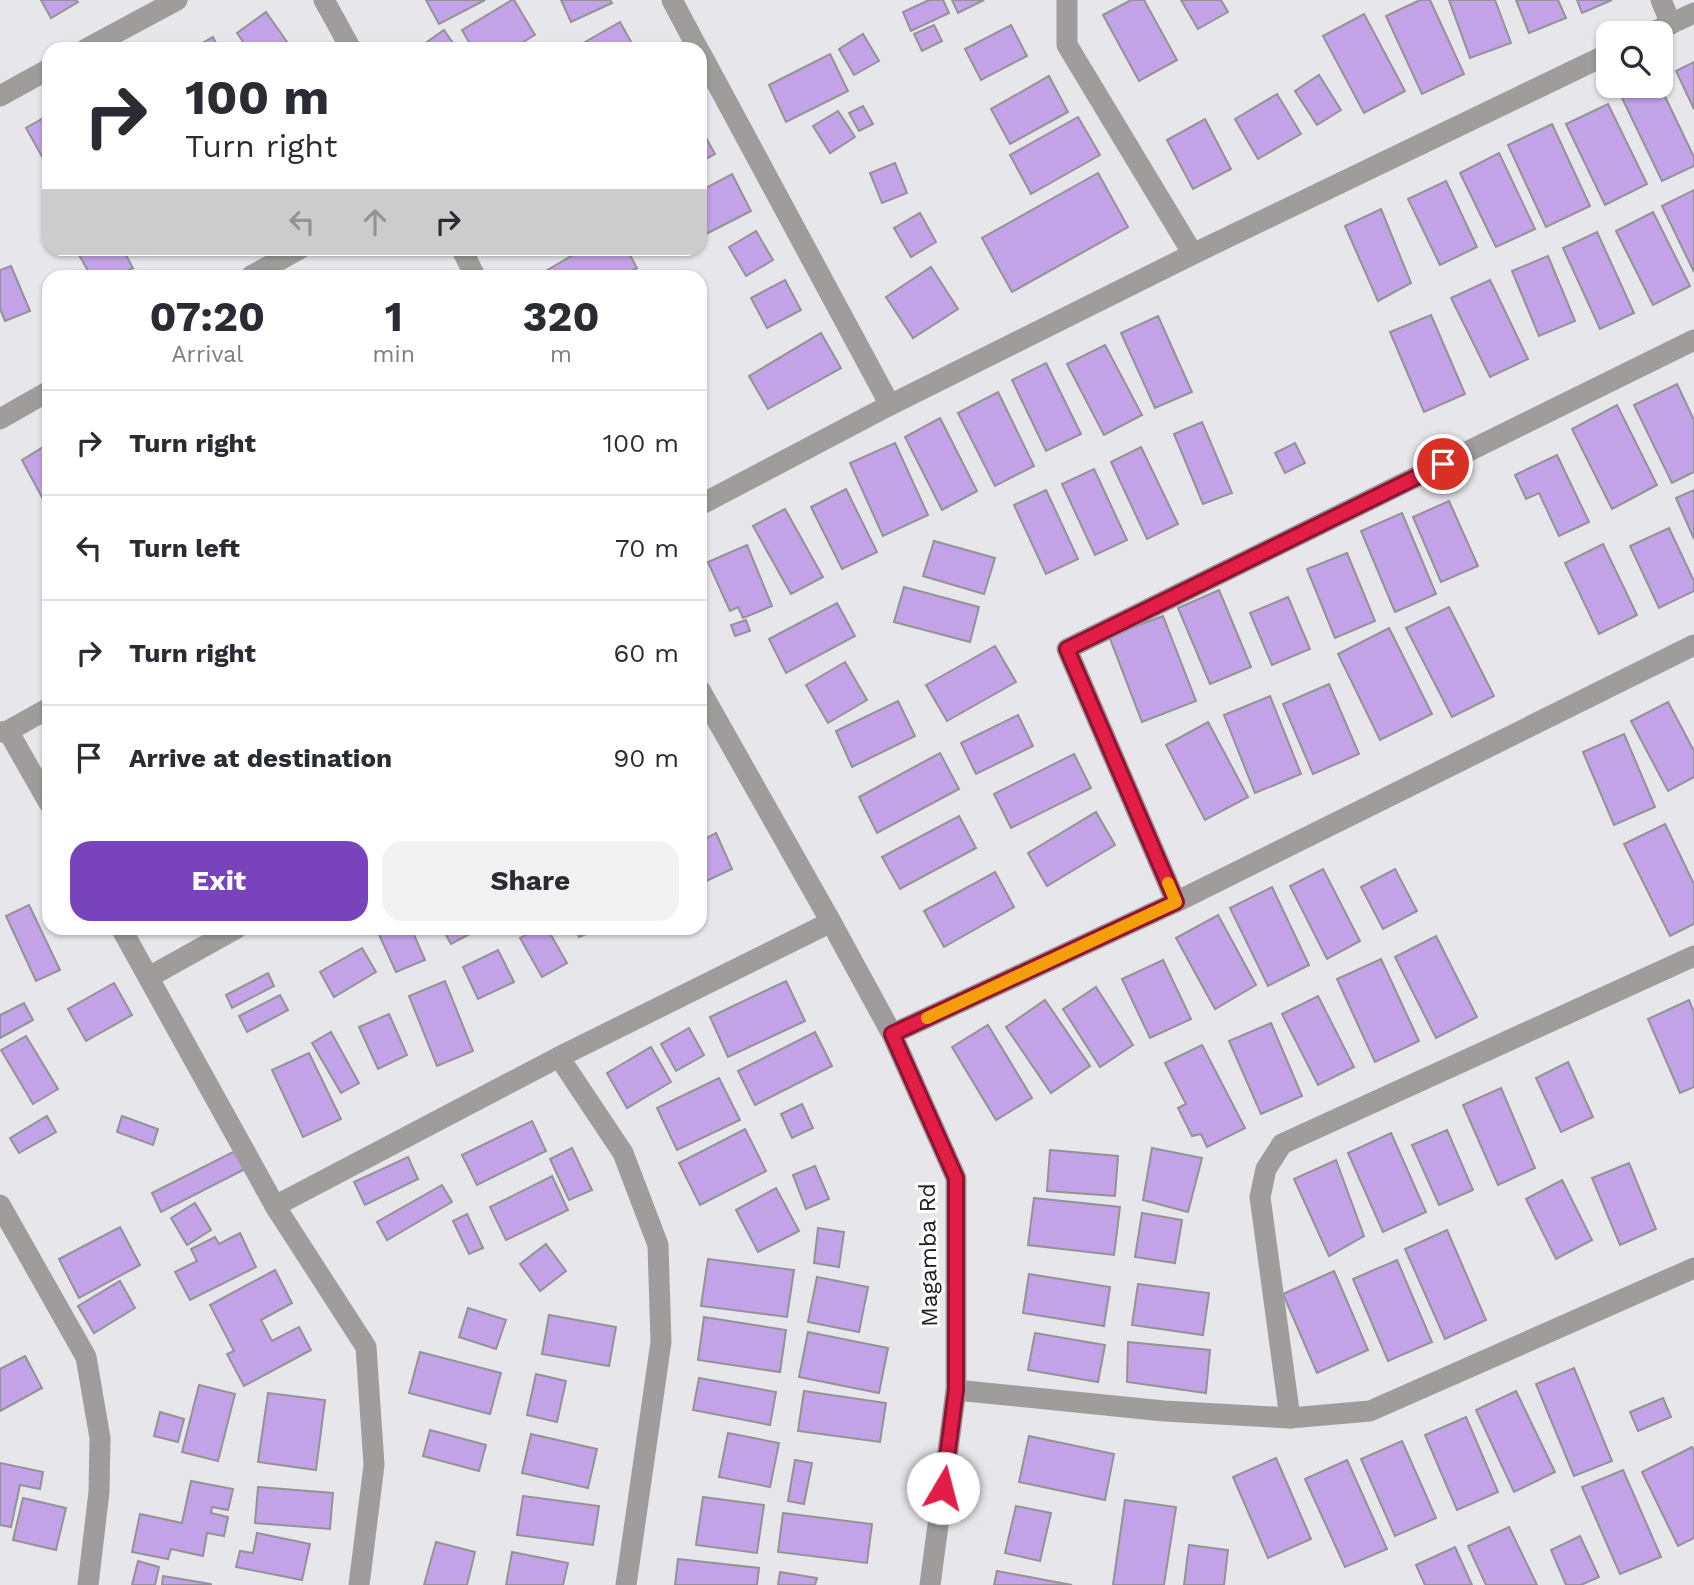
<!DOCTYPE html>
<style>
body{margin:0;font-family:"Work Sans",sans-serif;background:#f2f2f3;color:#2b2b33;height:100vh;display:flex;flex-direction:column;font-size:26px;white-space:nowrap}
*{box-sizing:border-box;margin:0}
p{font-size:23px;color:#7c7c81}
.icon{flex:none;width:38px;height:38px;fill:none;stroke:currentColor;stroke-width:2;stroke-linecap:round;stroke-linejoin:round}
.map{position:relative;flex:1;overflow:hidden}
.side{position:absolute;left:42px;top:270px;width:665px;height:665px;display:flex;flex-direction:column;background:#fff;border-radius:21px;box-shadow:0 2px 5px #0004}
.side>*{flex:none}
.banner{position:absolute;left:42px;top:42px;width:665px;height:214px;border-radius:21px;box-shadow:0 2px 5px #0004;background:#fff;color:#2b2b33;overflow:hidden}
.tools{position:absolute;left:1596px;top:21px;display:grid;gap:14px}
.tools a{display:grid;place-items:center;width:77px;height:77px;border-radius:14px;background:#fff;box-shadow:0 2px 5px #0004;font-size:35px}
.pin{position:absolute;display:grid;place-items:center;width:60px;height:60px;color:#fff;margin:-30px;border:4px solid #fff;border-radius:50%;box-shadow:0 2px 7px #0007}
.me{position:absolute;width:77px;margin:-38px;rotate:8deg;stroke-linejoin:round;filter:drop-shadow(0 0 5px #0008)}
.turn{display:flex;align-items:center;gap:24px;height:147px;padding:0 28px;font-size:32px}
.turn .icon{width:91px;height:91px;stroke-width:2.5}
.turn b{display:block;font-size:49px;line-height:60px}
.lanes{display:flex;align-items:center;height:66px;padding:0 28px;background:#0003;justify-content:center;gap:35px;direction:ltr}
.lanes .off{opacity:.35}
.eta{display:flex;justify-content:space-evenly;align-items:center;height:119px;text-align:center}
.eta b{font-size:42px;font-weight:700;line-height:49px}
.cta{display:flex;gap:14px;margin-top:auto;padding:14px 28px}
.cta a{flex:1;height:80px;border-radius:21px;background:#7944bb;color:#fff;font-size:28px;font-weight:700;line-height:80px;text-align:center}
.cta a+a{background:#f2f2f3;color:#2b2b33}
ul{padding:0;list-style:none}
li{display:flex;align-items:center;gap:21px;height:105px;padding:0 28px;border-top:2px solid #e1e1e2}
li div{flex:1}
li b{display:block;font-size:26px}
li em{font-style:normal}
.map>svg:first-child{display:block}
.building{fill:#c3a3e8;stroke:#949296;stroke-width:2}
.lines{fill:none;stroke-linecap:round;stroke-linejoin:round}
.minor{stroke:#9f9d9c;stroke-width:21}
.route-casing{stroke:#92132f;stroke-width:18}
.route{stroke:#e11d48;stroke-width:12}
.slow{stroke:#f59e0b;stroke-width:12}
.labels{text-anchor:middle;stroke-width:6;stroke-linejoin:round;paint-order:stroke}
.street-label{font-size:23px;fill:#202022;stroke:#fff}
</style>
<div class="map">
<svg width="1694" height="1585" viewBox="0 0 1694 1585">
<rect width="100%" height="100%" fill="#e6e6eb"/>
<g class="building">
<path d="M41,0H76L78,2L51,18Z"/>
<path d="M426,0H485L439,24Z"/>
<path d="M512,0H514L535,35L511,49H473L462,30Z"/>
<path d="M561,0H610L612,3L571,22Z"/>
<path d="M929,0H943L949,13L911,31L903,12Z"/>
<path d="M952,0H984L958,13Z"/>
<path d="M1131,0H1144L1177,60L1139,81L1103,15Z"/>
<path d="M1181,0H1221L1228,12L1198,29Z"/>
<path d="M1420,0H1430L1464,74L1422,94L1386,16Z"/>
<path d="M1449,0H1495L1511,43L1470,58Z"/>
<path d="M1516,0H1558L1566,18L1529,33Z"/>
<path d="M1577,0H1612L1582,13Z"/>
<path d="M266,12L292,49H248L237,33Z"/>
<path d="M1364,14L1405,91L1364,113L1323,36Z"/>
<path d="M620,22L635,49H590L585,42Z"/>
<path d="M934,25L942,41L922,51L914,34Z"/>
<path d="M1011,25L1027,56L981,80L965,49Z"/>
<path d="M444,30L457,49H422L420,47Z"/>
<path d="M863,34L879,61L854,75L839,49Z"/>
<path d="M213,37L219,49H192Z"/>
<path d="M830,54L848,91L786,122L769,85Z"/>
<path d="M1694,62V109L1676,71Z"/>
<path d="M1319,75L1341,110L1317,125L1295,91Z"/>
<path d="M1049,76L1068,112L1010,144L991,109Z"/>
<path d="M1647,86H1660L1694,157V166L1662,181L1622,98Z"/>
<path d="M1277,94L1301,134L1258,159L1235,119Z"/>
<path d="M1608,104L1647,184L1605,205L1566,124Z"/>
<path d="M863,106L873,124L859,131L849,113Z"/>
<path d="M838,111L855,137L830,153L813,126Z"/>
<path d="M49,115V169L26,128Z"/>
<path d="M1078,117L1100,155L1031,194L1010,155Z"/>
<path d="M1205,119L1231,169L1193,189L1167,140Z"/>
<path d="M1552,124L1590,206L1546,227L1508,145Z"/>
<path d="M700,127L715,154L700,162Z"/>
<path d="M1499,153L1535,229L1496,247L1460,173Z"/>
<path d="M895,163L907,193L882,203L870,173Z"/>
<path d="M1098,173L1128,227L1012,292L982,238Z"/>
<path d="M732,174L751,211L700,237V191Z"/>
<path d="M1446,181L1477,247L1440,265L1408,199Z"/>
<path d="M1694,190V272L1662,206Z"/>
<path d="M1381,209L1411,283L1378,301L1345,226Z"/>
<path d="M1653,212L1690,286L1653,305L1616,231Z"/>
<path d="M920,213L936,242L911,257L894,228Z"/>
<path d="M756,231L773,260L746,276L729,247Z"/>
<path d="M1597,232L1634,313L1600,329L1563,248Z"/>
<path d="M75,248H122L133,268L118,276H91Z"/>
<path d="M585,248H626L637,268L622,276H547L544,272Z"/>
<path d="M1548,256L1575,321L1539,336L1512,271Z"/>
<path d="M11,266L30,311L5,321L0,309V270Z"/>
<path d="M931,267L958,309L913,338L886,297Z"/>
<path d="M785,280L801,310L767,328L751,298Z"/>
<path d="M1490,280L1528,359L1490,377L1451,298Z"/>
<path d="M1431,315L1465,394L1424,412L1390,332Z"/>
<path d="M1158,316L1192,392L1155,408L1121,333Z"/>
<path d="M821,333L841,368L768,409L749,376Z"/>
<path d="M1105,345L1142,415L1104,435L1067,364Z"/>
<path d="M1046,363L1081,434L1046,451L1012,380Z"/>
<path d="M1677,384L1694,420V472L1672,483L1634,405Z"/>
<path d="M998,392L1034,466L995,486L958,413Z"/>
<path d="M1617,405L1657,485L1612,509L1572,429Z"/>
<path d="M940,418L977,491L942,510L905,437Z"/>
<path d="M1202,422L1232,493L1203,504L1174,434Z"/>
<path d="M895,443L928,515L883,536L850,463Z"/>
<path d="M1295,443L1305,463L1285,473L1275,453Z"/>
<path d="M45,446L49,453V498L44,501L22,460Z"/>
<path d="M1141,447L1178,524L1147,539L1111,462Z"/>
<path d="M1557,455L1589,522L1559,536L1539,493L1526,499L1515,475Z"/>
<path d="M1094,469L1127,540L1095,555L1062,484Z"/>
<path d="M846,489L877,552L842,569L811,507Z"/>
<path d="M1046,490L1078,559L1046,574L1014,505Z"/>
<path d="M1694,490V539L1676,498Z"/>
<path d="M1449,501L1478,566L1441,582L1413,517Z"/>
<path d="M785,509L823,577L791,594L753,526Z"/>
<path d="M1402,513L1436,594L1395,612L1361,531Z"/>
<path d="M1669,528L1694,581V591L1659,608L1630,546Z"/>
<path d="M934,541L995,558L984,594L923,576Z"/>
<path d="M1603,544L1637,615L1599,634L1565,563Z"/>
<path d="M747,545L772,606L743,618L738,607L730,611L708,562Z"/>
<path d="M1347,553L1375,621L1335,638L1307,569Z"/>
<path d="M904,587L979,607L970,642L894,622Z"/>
<path d="M1219,590L1251,667L1210,684L1178,608Z"/>
<path d="M1288,597L1310,649L1272,665L1250,613Z"/>
<path d="M837,603L855,636L786,673L769,639Z"/>
<path d="M1449,607L1494,696L1452,717L1406,628Z"/>
<path d="M1163,616L1196,701L1142,722L1109,636Z"/>
<path d="M746,620L750,631L735,636L731,625Z"/>
<path d="M1389,628L1432,714L1380,740L1338,654Z"/>
<path d="M995,646L1016,682L947,721L926,685Z"/>
<path d="M845,662L867,700L828,723L806,685Z"/>
<path d="M1329,684L1359,754L1313,774L1283,704Z"/>
<path d="M1270,696L1301,774L1255,793L1224,715Z"/>
<path d="M898,701L915,736L852,767L836,731Z"/>
<path d="M1668,702L1694,751V777L1668,791L1631,721Z"/>
<path d="M1018,715L1033,746L976,774L961,743Z"/>
<path d="M1208,722L1248,797L1205,820L1166,745Z"/>
<path d="M1624,734L1655,807L1614,825L1583,752Z"/>
<path d="M940,753L959,789L877,833L859,797Z"/>
<path d="M1074,754L1091,788L1011,828L994,794Z"/>
<path d="M1096,812L1115,845L1047,886L1028,853Z"/>
<path d="M959,816L976,848L900,889L882,857Z"/>
<path d="M1665,824L1694,884V924L1670,936L1624,844Z"/>
<path d="M716,833L732,869L700,884V841Z"/>
<path d="M1323,869L1360,941L1327,959L1290,886Z"/>
<path d="M1395,869L1417,911L1383,929L1361,887Z"/>
<path d="M995,872L1014,907L944,947L924,911Z"/>
<path d="M1272,887L1309,965L1268,986L1230,908Z"/>
<path d="M29,905L60,970L36,981L6,916Z"/>
<path d="M1218,915L1256,985L1215,1009L1176,938Z"/>
<path d="M376,928H411L425,960L396,972Z"/>
<path d="M442,928H481L451,944Z"/>
<path d="M539,928H547L567,963L542,977L520,938Z"/>
<path d="M575,928H602L579,937Z"/>
<path d="M1436,936L1477,1017L1436,1038L1395,957Z"/>
<path d="M362,948L376,972L334,997L320,972Z"/>
<path d="M498,950L514,982L478,999L463,967Z"/>
<path d="M1381,959L1419,1041L1375,1062L1337,979Z"/>
<path d="M1163,960L1191,1019L1150,1038L1122,979Z"/>
<path d="M268,973L274,986L232,1008L226,995Z"/>
<path d="M445,981L473,1051L437,1066L409,996Z"/>
<path d="M786,981L805,1021L728,1057L710,1017Z"/>
<path d="M114,983L132,1015L86,1041L68,1009Z"/>
<path d="M1096,987L1133,1045L1100,1067L1063,1009Z"/>
<path d="M280,995L288,1010L247,1032L239,1016Z"/>
<path d="M1318,996L1354,1067L1318,1085L1282,1014Z"/>
<path d="M1045,1000L1090,1066L1051,1093L1006,1027Z"/>
<path d="M1689,1000L1694,1012V1087L1680,1093L1648,1019Z"/>
<path d="M24,1003L33,1020L0,1038V1015Z"/>
<path d="M389,1014L407,1055L378,1069L359,1027Z"/>
<path d="M1271,1023L1302,1096L1261,1114L1229,1041Z"/>
<path d="M988,1025L1032,1098L996,1120L952,1047Z"/>
<path d="M689,1028L704,1055L676,1071L661,1044Z"/>
<path d="M331,1032L359,1083L341,1093L312,1043Z"/>
<path d="M815,1032L832,1066L755,1105L738,1071Z"/>
<path d="M26,1036L58,1089L33,1104L1,1050Z"/>
<path d="M1202,1045L1245,1128L1207,1147L1201,1134L1192,1136L1178,1108L1186,1104L1165,1063Z"/>
<path d="M651,1047L671,1082L627,1108L607,1073Z"/>
<path d="M309,1053L341,1119L303,1137L272,1070Z"/>
<path d="M1568,1062L1593,1117L1561,1132L1536,1078Z"/>
<path d="M719,1078L740,1120L677,1150L657,1108Z"/>
<path d="M1501,1088L1535,1168L1498,1185L1463,1105Z"/>
<path d="M802,1104L813,1128L792,1138L781,1114Z"/>
<path d="M47,1116L56,1132L19,1153L10,1138Z"/>
<path d="M122,1116L158,1129L153,1145L117,1132Z"/>
<path d="M532,1121L546,1151L477,1185L462,1155Z"/>
<path d="M745,1129L766,1171L700,1205L679,1163Z"/>
<path d="M1447,1130L1473,1190L1439,1205L1412,1145Z"/>
<path d="M1391,1133L1426,1212L1383,1232L1348,1153Z"/>
<path d="M572,1148L592,1190L569,1200L550,1159Z"/>
<path d="M1152,1148L1202,1158L1188,1212L1143,1200Z"/>
<path d="M1050,1150L1118,1156L1115,1196L1047,1191Z"/>
<path d="M235,1151L245,1169L161,1212L152,1193Z"/>
<path d="M408,1157L418,1179L365,1205L354,1182Z"/>
<path d="M1336,1160L1364,1236L1329,1256L1294,1179Z"/>
<path d="M1629,1163L1656,1229L1620,1245L1592,1178Z"/>
<path d="M815,1166L829,1199L806,1209L793,1175Z"/>
<path d="M552,1176L568,1210L506,1240L490,1207Z"/>
<path d="M1562,1180L1592,1240L1556,1259L1526,1199Z"/>
<path d="M442,1185L452,1202L387,1240L377,1222Z"/>
<path d="M776,1188L799,1231L758,1252L736,1210Z"/>
<path d="M1034,1198L1120,1207L1114,1255L1028,1245Z"/>
<path d="M195,1203L211,1230L187,1245L171,1218Z"/>
<path d="M1142,1213L1182,1220L1175,1263L1135,1257Z"/>
<path d="M467,1214L483,1248L469,1254L453,1221Z"/>
<path d="M120,1227L140,1265L79,1298L59,1259Z"/>
<path d="M818,1228L844,1232L839,1267L814,1263Z"/>
<path d="M1447,1230L1486,1320L1445,1339L1405,1249Z"/>
<path d="M240,1233L256,1267L190,1300L175,1272L197,1261L191,1249L215,1237L219,1244Z"/>
<path d="M546,1244L566,1271L540,1291L520,1264Z"/>
<path d="M708,1259L794,1270L787,1317L701,1306Z"/>
<path d="M1397,1260L1432,1342L1388,1361L1353,1279Z"/>
<path d="M275,1270L292,1303L261,1320L272,1341L299,1327L311,1350L244,1386L227,1354L234,1351L210,1305Z"/>
<path d="M1334,1271L1368,1350L1317,1373L1283,1294Z"/>
<path d="M1029,1274L1110,1287L1104,1326L1023,1313Z"/>
<path d="M817,1277L868,1287L859,1332L808,1322Z"/>
<path d="M120,1281L135,1308L94,1333L78,1306Z"/>
<path d="M1138,1284L1209,1293L1203,1335L1132,1325Z"/>
<path d="M468,1308L506,1320L496,1349L459,1337Z"/>
<path d="M549,1315L616,1327L609,1366L542,1354Z"/>
<path d="M704,1317L786,1330L780,1372L698,1360Z"/>
<path d="M808,1332L888,1348L879,1393L799,1377Z"/>
<path d="M1035,1333L1105,1345L1098,1382L1028,1370Z"/>
<path d="M1128,1342L1210,1350L1206,1393L1127,1382Z"/>
<path d="M420,1352L501,1373L490,1414L409,1393Z"/>
<path d="M25,1356L42,1388L0,1411V1369Z"/>
<path d="M1574,1368L1612,1461L1574,1476L1536,1384Z"/>
<path d="M536,1374L566,1381L557,1422L527,1415Z"/>
<path d="M699,1378L776,1392L770,1425L693,1410Z"/>
<path d="M199,1385L235,1394L218,1461L182,1452Z"/>
<path d="M804,1391L886,1403L880,1442L798,1431Z"/>
<path d="M1516,1391L1555,1472L1514,1492L1476,1410Z"/>
<path d="M268,1393L325,1400L316,1470L258,1462Z"/>
<path d="M1663,1398L1671,1417L1638,1431L1630,1412Z"/>
<path d="M160,1412L184,1419L178,1442L154,1436Z"/>
<path d="M1466,1417L1498,1492L1457,1510L1425,1435Z"/>
<path d="M430,1430L486,1445L479,1471L423,1456Z"/>
<path d="M728,1433L779,1443L770,1487L719,1477Z"/>
<path d="M531,1434L597,1449L588,1488L522,1473Z"/>
<path d="M1029,1436L1114,1454L1105,1500L1019,1482Z"/>
<path d="M1402,1441L1436,1518L1395,1536L1361,1459Z"/>
<path d="M1692,1447L1694,1451V1538L1678,1546L1642,1472Z"/>
<path d="M1276,1458L1311,1539L1268,1558L1233,1477Z"/>
<path d="M795,1460L812,1463L804,1504L788,1501Z"/>
<path d="M1347,1460L1387,1549L1345,1567L1305,1479Z"/>
<path d="M0,1463L43,1472L40,1489L20,1485L11,1527L0,1525Z"/>
<path d="M1623,1470L1661,1557L1620,1574L1582,1487Z"/>
<path d="M191,1481L233,1489L228,1510L212,1507L211,1513L228,1517L224,1536L207,1533L203,1556L171,1549L168,1559L132,1552L140,1514L182,1523Z"/>
<path d="M258,1487L333,1493L330,1529L255,1523Z"/>
<path d="M523,1496L599,1506L593,1545L517,1535Z"/>
<path d="M703,1497L764,1505L757,1553L696,1545Z"/>
<path d="M23,1498L66,1508L56,1550L13,1540Z"/>
<path d="M1125,1500L1176,1507L1164,1585H1113Z"/>
<path d="M1016,1506L1051,1513L1040,1561L1005,1553Z"/>
<path d="M783,1513L872,1524L867,1563L778,1552Z"/>
<path d="M1509,1527L1537,1585H1486L1468,1546Z"/>
<path d="M257,1533L310,1544L302,1580L236,1567L240,1551L253,1553Z"/>
<path d="M1580,1536L1599,1577L1581,1585H1566L1551,1550Z"/>
<path d="M436,1542L475,1552L467,1585H424Z"/>
<path d="M1189,1545L1228,1550L1224,1585H1184Z"/>
<path d="M1455,1547L1472,1585H1425L1416,1565Z"/>
<path d="M512,1552L568,1563L563,1585H506Z"/>
<path d="M678,1559L759,1568L757,1585H675Z"/>
<path d="M138,1561L159,1567L155,1585H132Z"/>
<path d="M997,1571L1072,1585H994Z"/>
<path d="M780,1572L817,1578L815,1585H778Z"/>
<path d="M163,1576L211,1584V1585H162Z"/>
</g>
<g class="lines">
<g class="minor">
<path d="M324,0L351,49"/>
<path d="M672,0L698,49"/>
<path d="M1067,0V45L1193,254"/>
<path d="M1661,0L1671,24"/>
<path d="M1651,33L1694,13"/>
<path d="M86,49L177,0"/>
<path d="M700,52L890,405"/>
<path d="M0,96L49,69"/>
<path d="M461,248L475,276"/>
<path d="M251,276L301,248"/>
<path d="M0,419L49,391"/>
<path d="M700,505L890,405L1193,254L1608,54"/>
<path d="M700,690L831,922L892,1034L956,1178V1390L930,1585"/>
<path d="M8,731L49,803"/>
<path d="M0,732L8,731L49,708"/>
<path d="M1176,902L1067,649L1694,340"/>
<path d="M121,928L275,1206L366,1347L374,1465L359,1585"/>
<path d="M149,977L237,928"/>
<path d="M892,1034L1176,902L1694,645"/>
<path d="M559,1057L623,1153L658,1245L661,1342L626,1585"/>
<path d="M0,1205L86,1357L100,1438L99,1492L88,1585"/>
<path d="M275,1206L559,1057L831,922"/>
<path d="M956,1390L1164,1411L1290,1418L1370,1411L1694,1268"/>
<path d="M1290,1418L1260,1197L1266,1169L1282,1144L1694,956"/>
</g>
</g>
<g class="lines">
<g class="route-casing">
<path id="route" d="M943,1488L956,1390V1178L892,1034L1176,902L1067,649L1443,464"/>
</g>
<use href="#route" class="route"/>
<path class="slow" d="M927,1018L1176,902L1168,883"/>
</g>
<g class="labels">
<g class="street-label">
<text transform="translate(928 1255) rotate(-91)" y="8">Magamba Rd</text>
</g>
</g>
</svg>
<div class="tools">
<a><svg class="icon" aria-label="search" viewBox="0 0 24 24"><circle cx="10" cy="10" r="6"/><path d="M15 15l6 6"/></svg></a>
</div>
<div class="pin" style="left:1443px;top:464px;background:#d93025"><svg class="icon" aria-label="arrive" viewBox="0 0 24 24"><path d="M6 21V4h12l-3 4 3 4H6"/></svg></div>
<svg class="me" style="left:943px;top:1488px" viewBox="-20 -20 40 40"><circle r="19" fill="#fff"/><path d="M0-13L10 11 0 6-10 11z" fill="#e11d48"/></svg>
<div class="banner">
<div class="turn"><svg class="icon" aria-label="right" viewBox="0 0 24 24"><path d="M7 20v-9h11M14 6l5 5-5 5"/></svg><div><b>100 m</b>Turn right</div></div>
<div class="lanes"><svg class="icon off" aria-label="left" viewBox="0 0 24 24"><path d="M17 20v-9H6M10 6l-5 5 5 5"/></svg><svg class="icon off" aria-label="ahead" viewBox="0 0 24 24"><path d="M12 20V5M6 11l6-6 6 6"/></svg><svg class="icon" aria-label="right" viewBox="0 0 24 24"><path d="M7 20v-9h11M14 6l5 5-5 5"/></svg></div>
</div>
<section class="side">
<div class="eta">
<div><b>07:20</b><p>Arrival</p></div>
<div><b>1</b><p>min</p></div>
<div><b>320</b><p>m</p></div>
</div>
<ul>
<li><svg class="icon" aria-label="right" viewBox="0 0 24 24"><path d="M7 20v-9h11M14 6l5 5-5 5"/></svg><div><b>Turn right</b></div><em>100 m</em></li>
<li><svg class="icon" aria-label="left" viewBox="0 0 24 24"><path d="M17 20v-9H6M10 6l-5 5 5 5"/></svg><div><b>Turn left</b></div><em>70 m</em></li>
<li><svg class="icon" aria-label="right" viewBox="0 0 24 24"><path d="M7 20v-9h11M14 6l5 5-5 5"/></svg><div><b>Turn right</b></div><em>60 m</em></li>
<li><svg class="icon" aria-label="arrive" viewBox="0 0 24 24"><path d="M6 21V4h12l-3 4 3 4H6"/></svg><div><b>Arrive at destination</b></div><em>90 m</em></li>
</ul>
<div class="cta"><a>Exit</a><a>Share</a></div>
</section>
</div>
